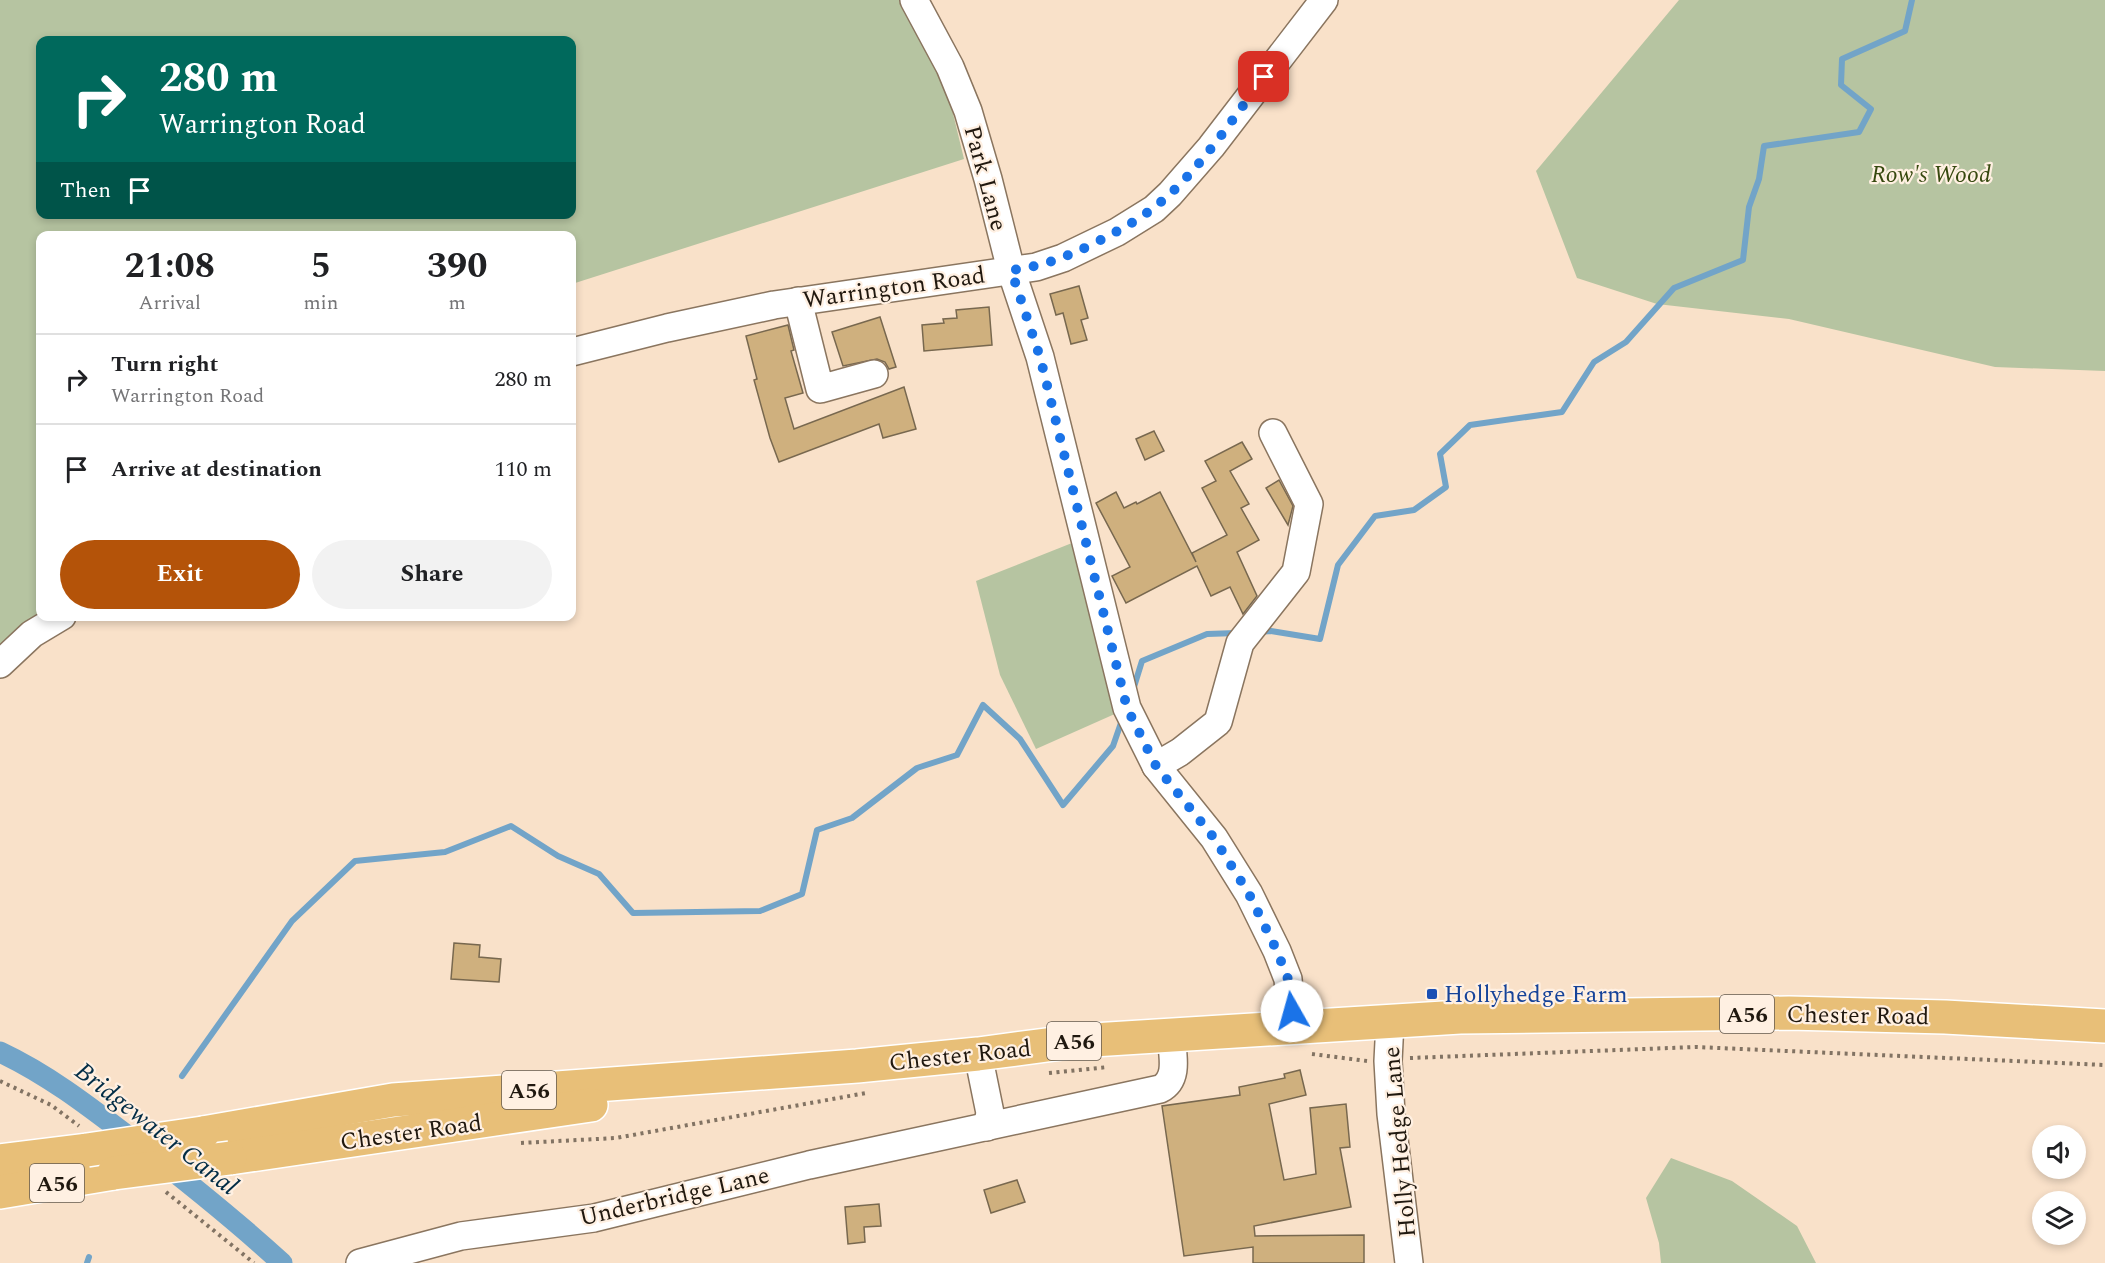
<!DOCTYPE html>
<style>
body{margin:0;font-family:Spectral,serif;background:#f2f2f2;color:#202124;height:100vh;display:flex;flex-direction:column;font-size:22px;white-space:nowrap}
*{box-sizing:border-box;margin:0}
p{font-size:20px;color:#757577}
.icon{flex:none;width:33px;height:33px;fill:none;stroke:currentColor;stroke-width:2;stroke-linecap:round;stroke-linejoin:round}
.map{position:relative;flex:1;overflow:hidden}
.drawer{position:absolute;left:36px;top:231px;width:540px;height:390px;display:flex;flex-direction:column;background:#fff;border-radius:12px;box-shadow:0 3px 9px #0003}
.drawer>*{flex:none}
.top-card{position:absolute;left:36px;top:36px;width:540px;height:183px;border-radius:12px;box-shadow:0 3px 9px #0003;background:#00695c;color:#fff;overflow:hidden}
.buttons{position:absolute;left:2032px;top:1125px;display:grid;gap:12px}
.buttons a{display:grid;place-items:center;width:54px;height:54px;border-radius:50%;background:#fff;box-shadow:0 3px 9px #0003;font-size:30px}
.pin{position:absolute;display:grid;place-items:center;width:51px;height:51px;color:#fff;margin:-26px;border-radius:12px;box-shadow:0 3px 9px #0006}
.me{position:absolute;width:66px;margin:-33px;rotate:353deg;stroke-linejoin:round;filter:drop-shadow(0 0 4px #0008)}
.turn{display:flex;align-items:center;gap:21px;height:126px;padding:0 24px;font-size:27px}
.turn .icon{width:78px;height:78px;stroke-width:2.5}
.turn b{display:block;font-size:42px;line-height:51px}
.then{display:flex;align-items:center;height:57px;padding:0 24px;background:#0003;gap:12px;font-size:22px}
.eta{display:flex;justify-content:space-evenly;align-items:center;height:102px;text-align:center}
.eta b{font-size:36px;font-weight:700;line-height:42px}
.action{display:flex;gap:12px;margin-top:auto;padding:12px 24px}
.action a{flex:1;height:69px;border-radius:36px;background:#b45309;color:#fff;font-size:24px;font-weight:700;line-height:69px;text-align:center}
.action a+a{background:#f2f2f2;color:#202124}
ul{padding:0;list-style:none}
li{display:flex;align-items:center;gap:18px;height:90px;padding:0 24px;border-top:2px solid #e0e0e0}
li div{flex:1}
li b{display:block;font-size:22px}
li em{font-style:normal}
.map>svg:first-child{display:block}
.green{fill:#b6c4a1;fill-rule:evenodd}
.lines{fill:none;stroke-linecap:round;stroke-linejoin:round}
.stream{stroke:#72a4c8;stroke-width:6}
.canal{stroke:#72a4c8;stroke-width:21}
.building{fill:#cfb07e;stroke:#78684f;stroke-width:1.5}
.minor-casing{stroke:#8a755f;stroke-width:30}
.highway-casing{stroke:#fff;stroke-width:36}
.path{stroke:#827363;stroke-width:4;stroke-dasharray:3 4.5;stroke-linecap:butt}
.minor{stroke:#fff;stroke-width:27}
.highway{stroke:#e8bf78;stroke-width:33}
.highway-bridge-casing{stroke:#fff;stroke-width:36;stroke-linecap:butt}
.highway-bridge{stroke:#e8bf78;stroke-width:33}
.route{stroke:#1a73e8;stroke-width:10;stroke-dasharray:0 18}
.transit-dot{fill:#1a4fb4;stroke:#fff0e2;stroke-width:2}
.labels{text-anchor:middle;stroke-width:4.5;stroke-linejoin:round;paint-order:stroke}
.shield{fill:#fff0e2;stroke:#63594e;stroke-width:1.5}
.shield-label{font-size:22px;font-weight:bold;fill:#20180f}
.park-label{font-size:24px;font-style:italic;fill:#37490f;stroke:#fff0e2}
.street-label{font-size:24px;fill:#20180f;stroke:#fff0e2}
.transit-label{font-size:24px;fill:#164399;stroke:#fff0e2;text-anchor:start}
.water-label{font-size:26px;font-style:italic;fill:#032d46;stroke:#fff0e2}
</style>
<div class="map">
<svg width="2105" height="1263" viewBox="0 0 2105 1263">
<rect width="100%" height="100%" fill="#f9e1c9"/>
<g class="green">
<path d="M0,0H902L943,72L964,159L572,284V236H40V611L0,646ZM40,40H572V214H40Z"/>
<path d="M1679,0H2105V371L1995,367L1789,319L1657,304L1577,278L1536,171Z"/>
<path d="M1072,543L1117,713L1036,749L1000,675L976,581Z"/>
<path d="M1671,1158L1732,1181L1797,1226L1816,1263H1661L1659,1243L1646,1198Z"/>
</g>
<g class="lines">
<g class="stream">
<path d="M1259,632L1271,631L1320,639L1338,565L1375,516L1414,510L1446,487L1440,454L1470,425L1562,412L1594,362L1626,342L1674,288L1743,260L1749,207L1759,179L1764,146L1859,132L1871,109L1841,85L1842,59L1905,31L1912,0"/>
<path d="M1133,690L1142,661L1207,634L1237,633"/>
<path d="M182,1076L292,921L355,861L445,852L511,826L558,856L599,874L633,913L760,911L802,894L817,830L852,818L917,768L957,755L983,705L1020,739L1063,805L1113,746L1122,720"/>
<path d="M87,1263L89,1257"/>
</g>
<path class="canal" d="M0,1052C49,1075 91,1108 133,1140C184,1179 235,1220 282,1263"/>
</g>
<g class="building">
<path d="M1079,286L1088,318L1081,320L1087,340L1071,344L1063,313L1056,315L1050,294Z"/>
<path d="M989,307L992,345L924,351L922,325L944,323L943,319L957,318L956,310Z"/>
<path d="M880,317L896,367L889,369L885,362L877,359L843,366L832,332Z"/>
<path d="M788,325L794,350L791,351L803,393L785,398L794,429L904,387L916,429L883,438L879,424L779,462L770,438L754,380L757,379L746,336Z"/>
<path d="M1154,431L1164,451L1145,460L1136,439Z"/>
<path d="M1242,442L1252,459L1230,471L1249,504L1241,508L1259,540L1237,552L1257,596L1243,614L1230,587L1211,596L1197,566L1126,603L1112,576L1130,567L1096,503L1116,492L1124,508L1136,502L1137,504L1160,492L1196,562L1192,553L1227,535L1202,488L1216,481L1205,461Z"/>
<path d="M1279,480L1293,506L1288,525L1266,488Z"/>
<path d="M454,943L480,945L479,957L501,959L499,982L451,979Z"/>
<path d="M1300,1070L1306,1095L1269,1104L1284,1180L1316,1174L1310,1108L1346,1104L1350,1147L1340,1148L1351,1207L1254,1226L1255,1236L1364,1235V1263H1253V1247L1184,1256L1162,1106L1240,1095L1239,1087L1285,1078L1284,1074Z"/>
<path d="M1017,1180L1025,1202L991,1213L984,1190Z"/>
<path d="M879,1204L881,1226L864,1227L865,1242L848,1244L845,1207Z"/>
</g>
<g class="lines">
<g class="minor-casing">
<g id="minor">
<path d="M914,0L950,67L968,111L988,179L1011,270L1040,357L1127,708L1156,766L1214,838L1249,894L1277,951L1288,979L1292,1027"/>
<path d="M798,301L820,389L874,374"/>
<path d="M572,352L667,328L774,305L1036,267L1063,258L1117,232L1154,209L1170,194L1211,147L1324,0"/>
<path d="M0,664L32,634L62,616"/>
<path d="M1156,766L1180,752L1218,722L1240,643L1296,572L1309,504L1273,433"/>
<path d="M1390,1022L1388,1061L1391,1114L1409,1263"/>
<path d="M978,1054L990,1113L987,1127"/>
<path d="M360,1263L461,1236L594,1218L809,1165L1160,1089C1180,1079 1172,1053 1171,1035"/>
</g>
</g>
<g class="highway-casing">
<g id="highway">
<path d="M203,1133L393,1100L857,1066L978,1054L1077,1041L1460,1017L1789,1013L1945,1017L2105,1026"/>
<path d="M230,1158L591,1105"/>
<path d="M0,1161L87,1150"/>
<path d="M0,1192L114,1173"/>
</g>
</g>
<g class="path">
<path d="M1312,1054L1367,1061"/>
<path d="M1410,1058L1696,1047L2105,1065"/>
<path d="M1049,1073L1108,1067"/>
<path d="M0,1081L51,1105L79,1126"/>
<path d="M521,1143L616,1138L866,1093"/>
<path d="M166,1192L254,1263"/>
</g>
<use href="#minor" class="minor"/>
<use href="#highway" class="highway"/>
<g class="highway-bridge-casing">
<g id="highway-bridge">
<path d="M87,1150L203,1133"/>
<path d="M114,1173L230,1158"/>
</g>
</g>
<use href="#highway-bridge" class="highway-bridge"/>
</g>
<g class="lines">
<path class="route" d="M1264,77C1231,121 1196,176 1152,209C1134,223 1114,233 1093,244C1066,257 1041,267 1011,270L1040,357L1127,708L1156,766L1214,838L1249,894L1277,951L1288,979L1292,1011"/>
</g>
<rect class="transit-dot" x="1426" y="988" width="12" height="12" rx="3"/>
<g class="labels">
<g class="shield">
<rect x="1720" y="995" width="54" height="38" rx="4.5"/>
<rect x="1047" y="1022" width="54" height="38" rx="4.5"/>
<rect x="502" y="1071" width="54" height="38" rx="4.5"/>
<rect x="30" y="1164" width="54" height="38" rx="4.5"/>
</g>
<g class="shield-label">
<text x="1747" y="1022">A56</text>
<text x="1074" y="1049">A56</text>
<text x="529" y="1098">A56</text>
<text x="57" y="1191">A56</text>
</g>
<g class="park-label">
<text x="1931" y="182">Row's Wood</text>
</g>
<g class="street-label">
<text transform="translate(986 178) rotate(75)" y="8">Park Lane</text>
<text transform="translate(894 287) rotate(-8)" y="8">Warrington Road</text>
<text transform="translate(1858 1015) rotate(1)" y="8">Chester Road</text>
<text transform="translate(960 1055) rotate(-6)" y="8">Chester Road</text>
<text transform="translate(411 1132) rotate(-8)" y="8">Chester Road</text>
<text transform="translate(1399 1142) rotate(-95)" y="8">Holly Hedge Lane</text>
<text transform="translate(674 1196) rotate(-13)" y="8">Underbridge Lane</text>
</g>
<g class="transit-label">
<text x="1444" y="1002">Hollyhedge Farm</text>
</g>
<g class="water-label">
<text transform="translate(157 1128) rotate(38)" y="9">Bridgewater Canal</text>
</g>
</g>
</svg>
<div class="buttons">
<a><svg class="icon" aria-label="sound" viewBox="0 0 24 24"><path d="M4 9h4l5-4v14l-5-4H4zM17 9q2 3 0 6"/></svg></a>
<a><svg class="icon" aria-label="layers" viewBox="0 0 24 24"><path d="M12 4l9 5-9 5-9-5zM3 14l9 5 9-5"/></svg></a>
</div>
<div class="pin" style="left:1264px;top:77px;background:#d93025"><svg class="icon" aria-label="arrive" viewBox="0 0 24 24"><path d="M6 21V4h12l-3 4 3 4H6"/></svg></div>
<svg class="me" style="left:1292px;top:1011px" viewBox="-20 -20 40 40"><circle r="19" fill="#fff"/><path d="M0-13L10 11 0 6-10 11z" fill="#1a73e8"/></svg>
<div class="top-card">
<div class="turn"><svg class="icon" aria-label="right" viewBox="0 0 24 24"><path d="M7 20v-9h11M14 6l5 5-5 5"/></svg><div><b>280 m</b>Warrington Road</div></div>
<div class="then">Then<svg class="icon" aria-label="arrive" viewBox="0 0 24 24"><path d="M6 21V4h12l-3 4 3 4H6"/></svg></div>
</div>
<section class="drawer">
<div class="eta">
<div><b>21:08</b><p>Arrival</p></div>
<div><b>5</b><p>min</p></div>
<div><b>390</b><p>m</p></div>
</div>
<ul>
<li><svg class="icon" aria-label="right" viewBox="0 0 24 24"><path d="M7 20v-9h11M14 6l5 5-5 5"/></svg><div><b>Turn right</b><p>Warrington Road</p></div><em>280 m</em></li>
<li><svg class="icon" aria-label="arrive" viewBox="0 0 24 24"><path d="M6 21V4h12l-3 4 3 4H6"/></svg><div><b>Arrive at destination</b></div><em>110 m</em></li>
</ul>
<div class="action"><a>Exit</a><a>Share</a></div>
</section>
</div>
